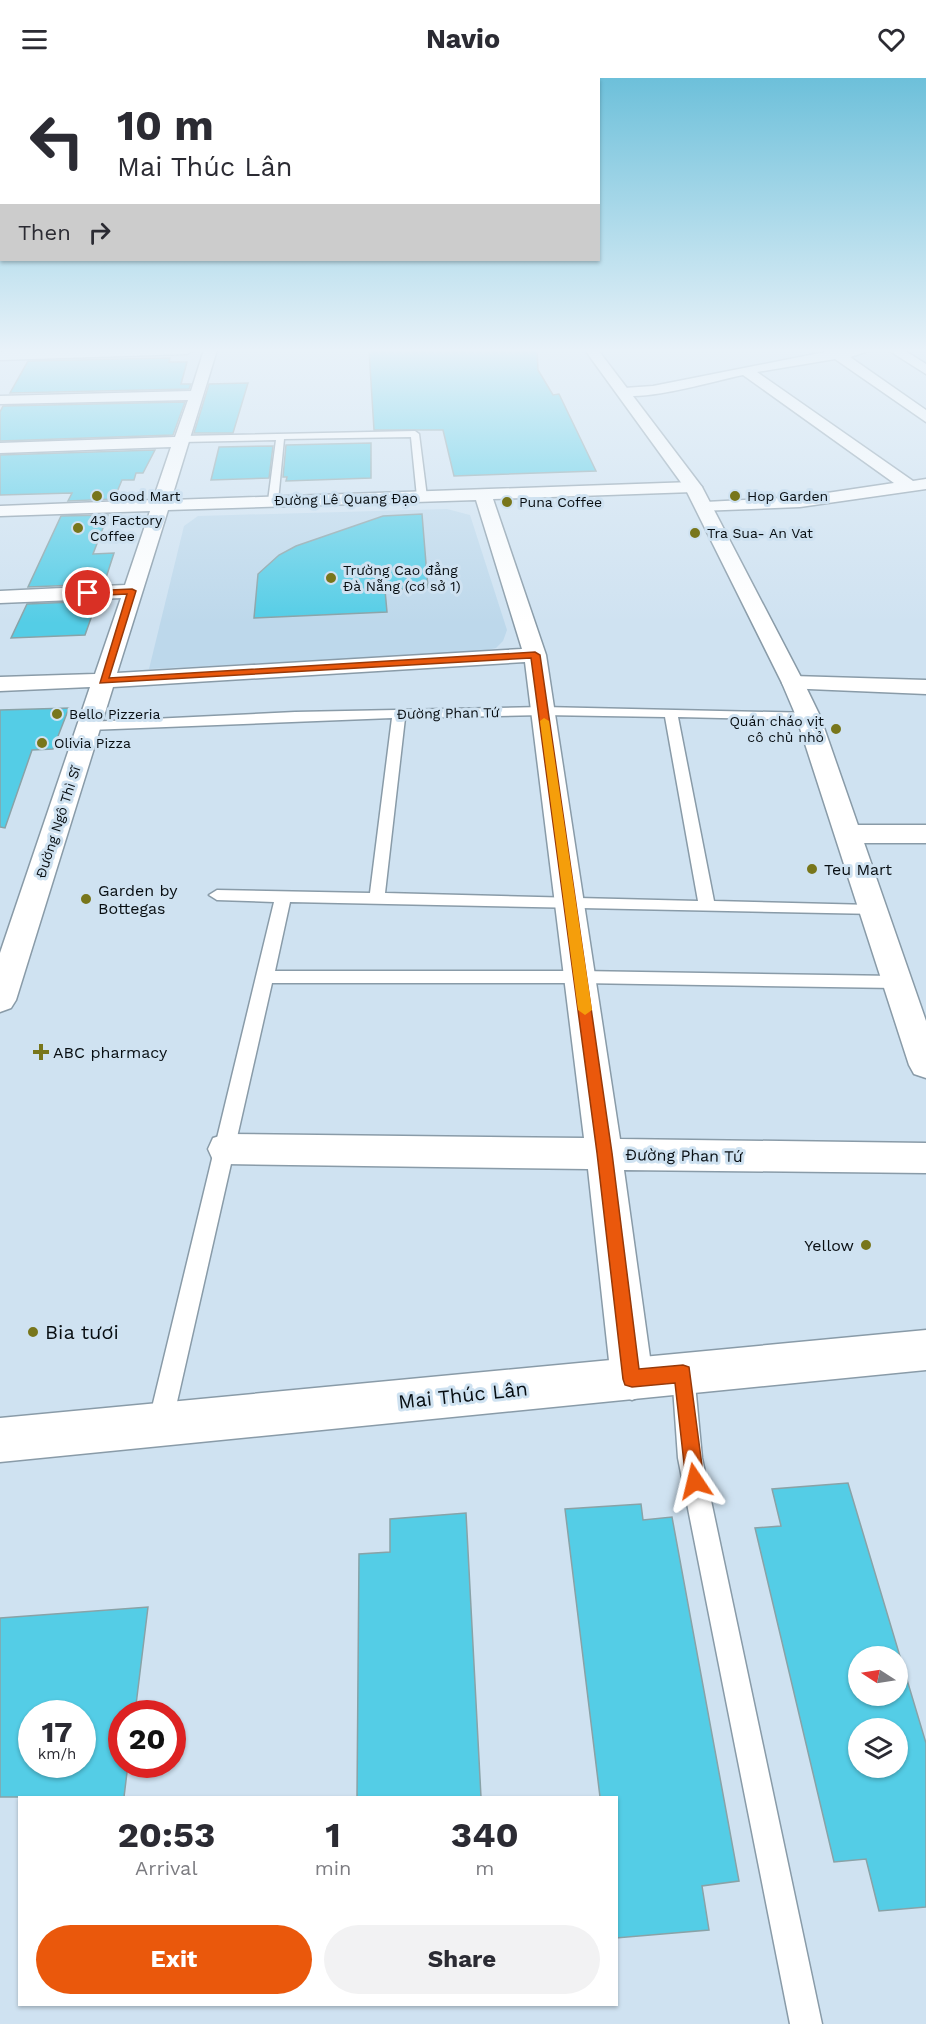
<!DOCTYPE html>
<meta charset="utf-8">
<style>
body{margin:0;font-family:"Work Sans",sans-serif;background:#f2f2f3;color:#2b2b33;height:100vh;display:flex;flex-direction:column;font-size:22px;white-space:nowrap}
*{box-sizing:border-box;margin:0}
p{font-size:20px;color:#7c7c81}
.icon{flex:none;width:33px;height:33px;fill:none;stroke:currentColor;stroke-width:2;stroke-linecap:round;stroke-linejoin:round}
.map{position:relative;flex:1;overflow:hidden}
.panel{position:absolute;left:18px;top:1718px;width:600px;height:210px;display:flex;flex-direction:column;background:#fff;border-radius:0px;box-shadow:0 2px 4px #0004}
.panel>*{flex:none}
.hud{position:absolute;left:0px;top:0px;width:600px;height:183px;box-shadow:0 2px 4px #0004;background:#fff;color:#2b2b33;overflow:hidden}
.needle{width:39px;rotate:282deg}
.controls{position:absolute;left:848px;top:1568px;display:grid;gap:12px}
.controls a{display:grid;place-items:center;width:60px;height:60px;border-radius:50%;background:#fff;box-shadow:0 2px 4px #0004;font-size:30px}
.speed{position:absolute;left:18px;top:1622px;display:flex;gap:12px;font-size:30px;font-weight:700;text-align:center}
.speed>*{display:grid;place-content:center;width:78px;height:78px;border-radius:50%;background:#fff;box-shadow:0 2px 4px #0004;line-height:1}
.speed small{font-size:15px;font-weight:400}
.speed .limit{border:9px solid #d22;background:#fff;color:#111}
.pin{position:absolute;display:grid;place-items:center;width:51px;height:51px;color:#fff;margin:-26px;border:3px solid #fff;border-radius:50%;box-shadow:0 2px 6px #0007}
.me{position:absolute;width:66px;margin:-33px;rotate:350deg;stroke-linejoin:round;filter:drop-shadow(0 0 4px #0008)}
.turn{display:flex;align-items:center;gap:21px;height:126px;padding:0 18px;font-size:27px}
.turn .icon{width:78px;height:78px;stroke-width:2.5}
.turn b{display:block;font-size:42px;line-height:51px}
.then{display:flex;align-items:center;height:57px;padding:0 18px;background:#0003;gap:12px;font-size:22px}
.eta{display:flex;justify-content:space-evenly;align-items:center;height:102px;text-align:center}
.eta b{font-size:36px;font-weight:700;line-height:42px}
.action{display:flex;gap:12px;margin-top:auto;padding:12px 18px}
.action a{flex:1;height:69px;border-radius:36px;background:#ea580c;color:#fff;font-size:24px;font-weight:700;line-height:69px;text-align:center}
.action a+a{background:#f2f2f3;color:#2b2b33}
header{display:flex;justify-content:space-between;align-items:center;height:78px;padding:0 18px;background:#fff;font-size:27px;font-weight:700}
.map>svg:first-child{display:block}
.built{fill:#bdd8eb}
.building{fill:#54cde6;stroke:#89a2a7;stroke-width:1.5;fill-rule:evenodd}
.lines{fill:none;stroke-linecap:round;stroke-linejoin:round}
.service-casing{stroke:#899ba8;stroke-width:3}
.minor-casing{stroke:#899ba8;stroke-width:3}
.tertiary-casing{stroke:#899ba8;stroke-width:3}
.service{fill:#fff;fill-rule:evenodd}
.minor{fill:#fff;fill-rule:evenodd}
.tertiary{fill:#fff;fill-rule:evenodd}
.route{fill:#ea580c;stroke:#983908;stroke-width:1.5}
.slow{fill:#f59e0b}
.poi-dot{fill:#78761b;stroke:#cfe2f1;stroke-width:2}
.labels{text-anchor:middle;stroke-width:6;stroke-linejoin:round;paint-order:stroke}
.far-poi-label{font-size:14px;fill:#070d11;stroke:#cfe2f1;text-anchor:start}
.far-street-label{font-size:14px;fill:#070d11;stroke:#cfe2f1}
.poi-label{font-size:16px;fill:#070d11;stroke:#cfe2f1;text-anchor:start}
.street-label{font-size:16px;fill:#070d11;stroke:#cfe2f1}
.near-poi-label{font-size:20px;fill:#070d11;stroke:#cfe2f1;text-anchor:start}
.near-street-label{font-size:20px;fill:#070d11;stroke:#cfe2f1}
</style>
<header><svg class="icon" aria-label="menu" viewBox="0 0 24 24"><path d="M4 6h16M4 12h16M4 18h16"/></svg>Navio<svg class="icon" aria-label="heart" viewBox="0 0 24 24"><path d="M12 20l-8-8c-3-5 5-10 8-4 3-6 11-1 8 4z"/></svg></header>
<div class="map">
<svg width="926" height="1946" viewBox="0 0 926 1946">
<rect width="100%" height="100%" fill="#cfe2f1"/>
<path class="built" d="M447,431L470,437L507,552L503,563L496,570L478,574L149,591L184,448L198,438Z"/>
<g class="building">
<path d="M369,272H537L538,292L553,317L559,316L596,393L454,398L443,352H374Z"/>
<path d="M170,280L169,284H187L181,306H191L189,311L10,315L28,283Z"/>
<path d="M248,305L233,355H194L209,306Z"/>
<path d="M185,324L173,357L0,363V334L3,328Z"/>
<path d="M371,365V400L286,403L287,399H283L286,367Z"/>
<path d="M273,368L269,400L211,402L219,369Z"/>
<path d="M155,372L143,395H136L134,402H122L114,421L68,423L72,415L0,417V377Z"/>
<path d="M422,436L428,510L385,512L387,534L254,540L258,496L279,477L296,468L383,438Z"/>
<path d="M108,437L93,476L114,475L104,506L28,509L61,438Z"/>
<path d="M97,523L85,557L11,560L27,526Z"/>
<path d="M69,630L53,671L32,672L5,750L0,749V632Z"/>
<path d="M848,1405L926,1665V1829L879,1833L866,1781L834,1784L755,1450L781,1448L772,1411ZM858,1578H897V1617H858ZM858,1650H897V1689H858Z"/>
<path d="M641,1426L643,1442L672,1439L739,1803L702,1808L709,1852L616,1860V1719H600L565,1431Z"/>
<path d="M466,1435L481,1719H357L359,1476L390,1474V1441Z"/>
<path d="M148,1529L135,1635H122V1686H128L124,1719H0V1540ZM32,1635H82V1686H32Z"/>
</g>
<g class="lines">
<g class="service-casing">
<g id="service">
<path d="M415,353L419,356L427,419L422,422L417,419L411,359L284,361L278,423L273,426L268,423L276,362L181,364L177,361L181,358Z"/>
<path d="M543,629L813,635L814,638L808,642L678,639L714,823L872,827L880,832L878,836L290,824L275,893H580L896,898L904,904L896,910L580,905H272L172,1346L168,1354L160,1358L152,1354L148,1346L274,824L217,822L209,817L217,812L370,815L392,640L89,652L82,648L89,644L295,634ZM543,637L665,639L698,823L385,815L405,640Z"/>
<path d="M683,1284L691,1287L694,1295L702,1380L822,1946H790L678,1380L672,1295L675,1287Z"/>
</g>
</g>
<g class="minor-casing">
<g id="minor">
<path d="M48,272H193L187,276L0,282V274Z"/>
<path d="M204,272H217L171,422L693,404L702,409L693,414L493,421L546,577L620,1061L926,1065V1095L624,1092L653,1301L647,1316L632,1322L617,1316L611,1301L588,1091L226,1086L213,1082L208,1071L213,1060L226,1056L584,1060L525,584L113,609L16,922L11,930L0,934V875L90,609L0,613V599L95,596L121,520L0,525V513L125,507L150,433L0,438V428L153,422L171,369L0,375V365L175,359L188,322L0,326V318L191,313ZM476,422L522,571L117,595L168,432Z"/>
<path d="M835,272H872L850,279L926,332V344L835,281L757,294L913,403L926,401V411L800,429L699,433L696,429L705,424L800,419L894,405L743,297C722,301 630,328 617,314L624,310L653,308Z"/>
<path d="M888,272H904L926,286V296Z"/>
<path d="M793,598L926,602V616L785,610L782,605L785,600Z"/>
<path d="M848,747H926V765H848L838,762L835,756L838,750Z"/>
</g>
</g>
<g class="tertiary-casing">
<g id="tertiary">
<path d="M585,272H598L702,409L804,605L820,638L926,943V1000L914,996L909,987L796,638L782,605L685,410Z"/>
<path d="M926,1252V1292L0,1384V1340Z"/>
</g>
</g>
<use href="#service" class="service"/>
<use href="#minor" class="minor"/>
<use href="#tertiary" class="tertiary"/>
</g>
<linearGradient id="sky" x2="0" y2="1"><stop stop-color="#6dc0da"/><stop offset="0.5" stop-color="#e9f2f9"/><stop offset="1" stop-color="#e9f2f9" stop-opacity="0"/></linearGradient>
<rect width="926" height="545" fill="url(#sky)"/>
<path class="route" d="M132,511L136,513L109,600L535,574L540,577L612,1075L639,1291L683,1287L689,1289L704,1403L702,1409L695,1412L689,1409L686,1403L675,1305L632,1309L625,1307L623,1301L597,1075L531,580L100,605L127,516L88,518L84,515L88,513Z"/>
<path class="slow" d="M544,640L549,643L592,932L585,937L578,932L540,643Z"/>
<g class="poi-dot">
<circle cx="97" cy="418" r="6"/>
<circle cx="735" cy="418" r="6"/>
<circle cx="507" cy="424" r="6"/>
<circle cx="78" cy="450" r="6"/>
<circle cx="695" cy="455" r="6"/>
<circle cx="331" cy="500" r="6"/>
<circle cx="57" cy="636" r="6"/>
<circle cx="836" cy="651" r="6"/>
<circle cx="42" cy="665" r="6"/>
<circle cx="812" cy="791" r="6"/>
<circle cx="86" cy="821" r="6"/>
<path d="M38 965h6v6h6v6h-6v6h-6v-6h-6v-6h6z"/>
<circle cx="866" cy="1167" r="6"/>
<circle cx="33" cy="1254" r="6"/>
</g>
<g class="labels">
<g class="far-poi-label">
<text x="109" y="423">Good Mart</text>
<text x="747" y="423">Hop Garden</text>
<text x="519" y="429">Puna Coffee</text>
<text x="90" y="447">43 Factory<tspan x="90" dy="16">Coffee</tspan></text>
<text x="707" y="460">Tra Sua- An Vat</text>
<text x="343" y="497">Trường Cao đẳng<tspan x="343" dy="16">Đà Nẵng (cơ sở 1)</tspan></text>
<text x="69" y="641">Bello Pizzeria</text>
<text x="824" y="648" text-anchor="end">Quán cháo vịt<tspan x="824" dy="16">cô chủ nhỏ</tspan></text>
<text x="54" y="670">Olivia Pizza</text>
</g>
<g class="far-street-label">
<text transform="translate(346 421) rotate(-1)" y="5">Đường Lê Quang Đạo</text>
<text transform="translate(448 635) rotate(-1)" y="5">Đường Phan Tứ</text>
<text transform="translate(58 744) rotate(-72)" y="5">Đường Ngô Thì Sĩ</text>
</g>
<g class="poi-label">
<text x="824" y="797">Teu Mart</text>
<text x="98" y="818">Garden by<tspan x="98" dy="18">Bottegas</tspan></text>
<text x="53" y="980">ABC pharmacy</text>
<text x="854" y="1173" text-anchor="end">Yellow</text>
</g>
<g class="street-label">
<text transform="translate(684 1077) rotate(1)" y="6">Đường Phan Tứ</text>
</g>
<g class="near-poi-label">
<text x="45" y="1261">Bia tươi</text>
</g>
<g class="near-street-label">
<text transform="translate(463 1317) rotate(-6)" y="7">Mai Thúc Lân</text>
</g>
</g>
</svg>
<div class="controls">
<a><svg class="needle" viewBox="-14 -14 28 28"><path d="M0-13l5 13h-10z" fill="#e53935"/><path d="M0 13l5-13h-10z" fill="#7c7c81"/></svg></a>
<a><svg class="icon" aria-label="layers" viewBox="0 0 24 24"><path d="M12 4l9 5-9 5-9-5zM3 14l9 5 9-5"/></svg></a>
</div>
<div class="speed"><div>17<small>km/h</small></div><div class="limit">20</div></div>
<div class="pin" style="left:88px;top:515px;background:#d93025"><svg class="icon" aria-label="arrive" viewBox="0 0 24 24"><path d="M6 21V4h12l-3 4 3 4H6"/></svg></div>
<svg class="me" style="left:695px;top:1403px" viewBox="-20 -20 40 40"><path d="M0-17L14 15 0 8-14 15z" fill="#ea580c" stroke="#fff" stroke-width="4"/></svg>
<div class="hud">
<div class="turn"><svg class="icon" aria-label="left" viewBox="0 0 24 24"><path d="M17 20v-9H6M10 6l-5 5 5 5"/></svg><div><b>10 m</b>Mai Thúc Lân</div></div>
<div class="then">Then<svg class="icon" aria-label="right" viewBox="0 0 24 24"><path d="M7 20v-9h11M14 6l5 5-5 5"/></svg></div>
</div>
<section class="panel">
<div class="eta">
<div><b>20:53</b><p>Arrival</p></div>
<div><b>1</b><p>min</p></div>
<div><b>340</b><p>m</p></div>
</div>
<div class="action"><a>Exit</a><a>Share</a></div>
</section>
</div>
